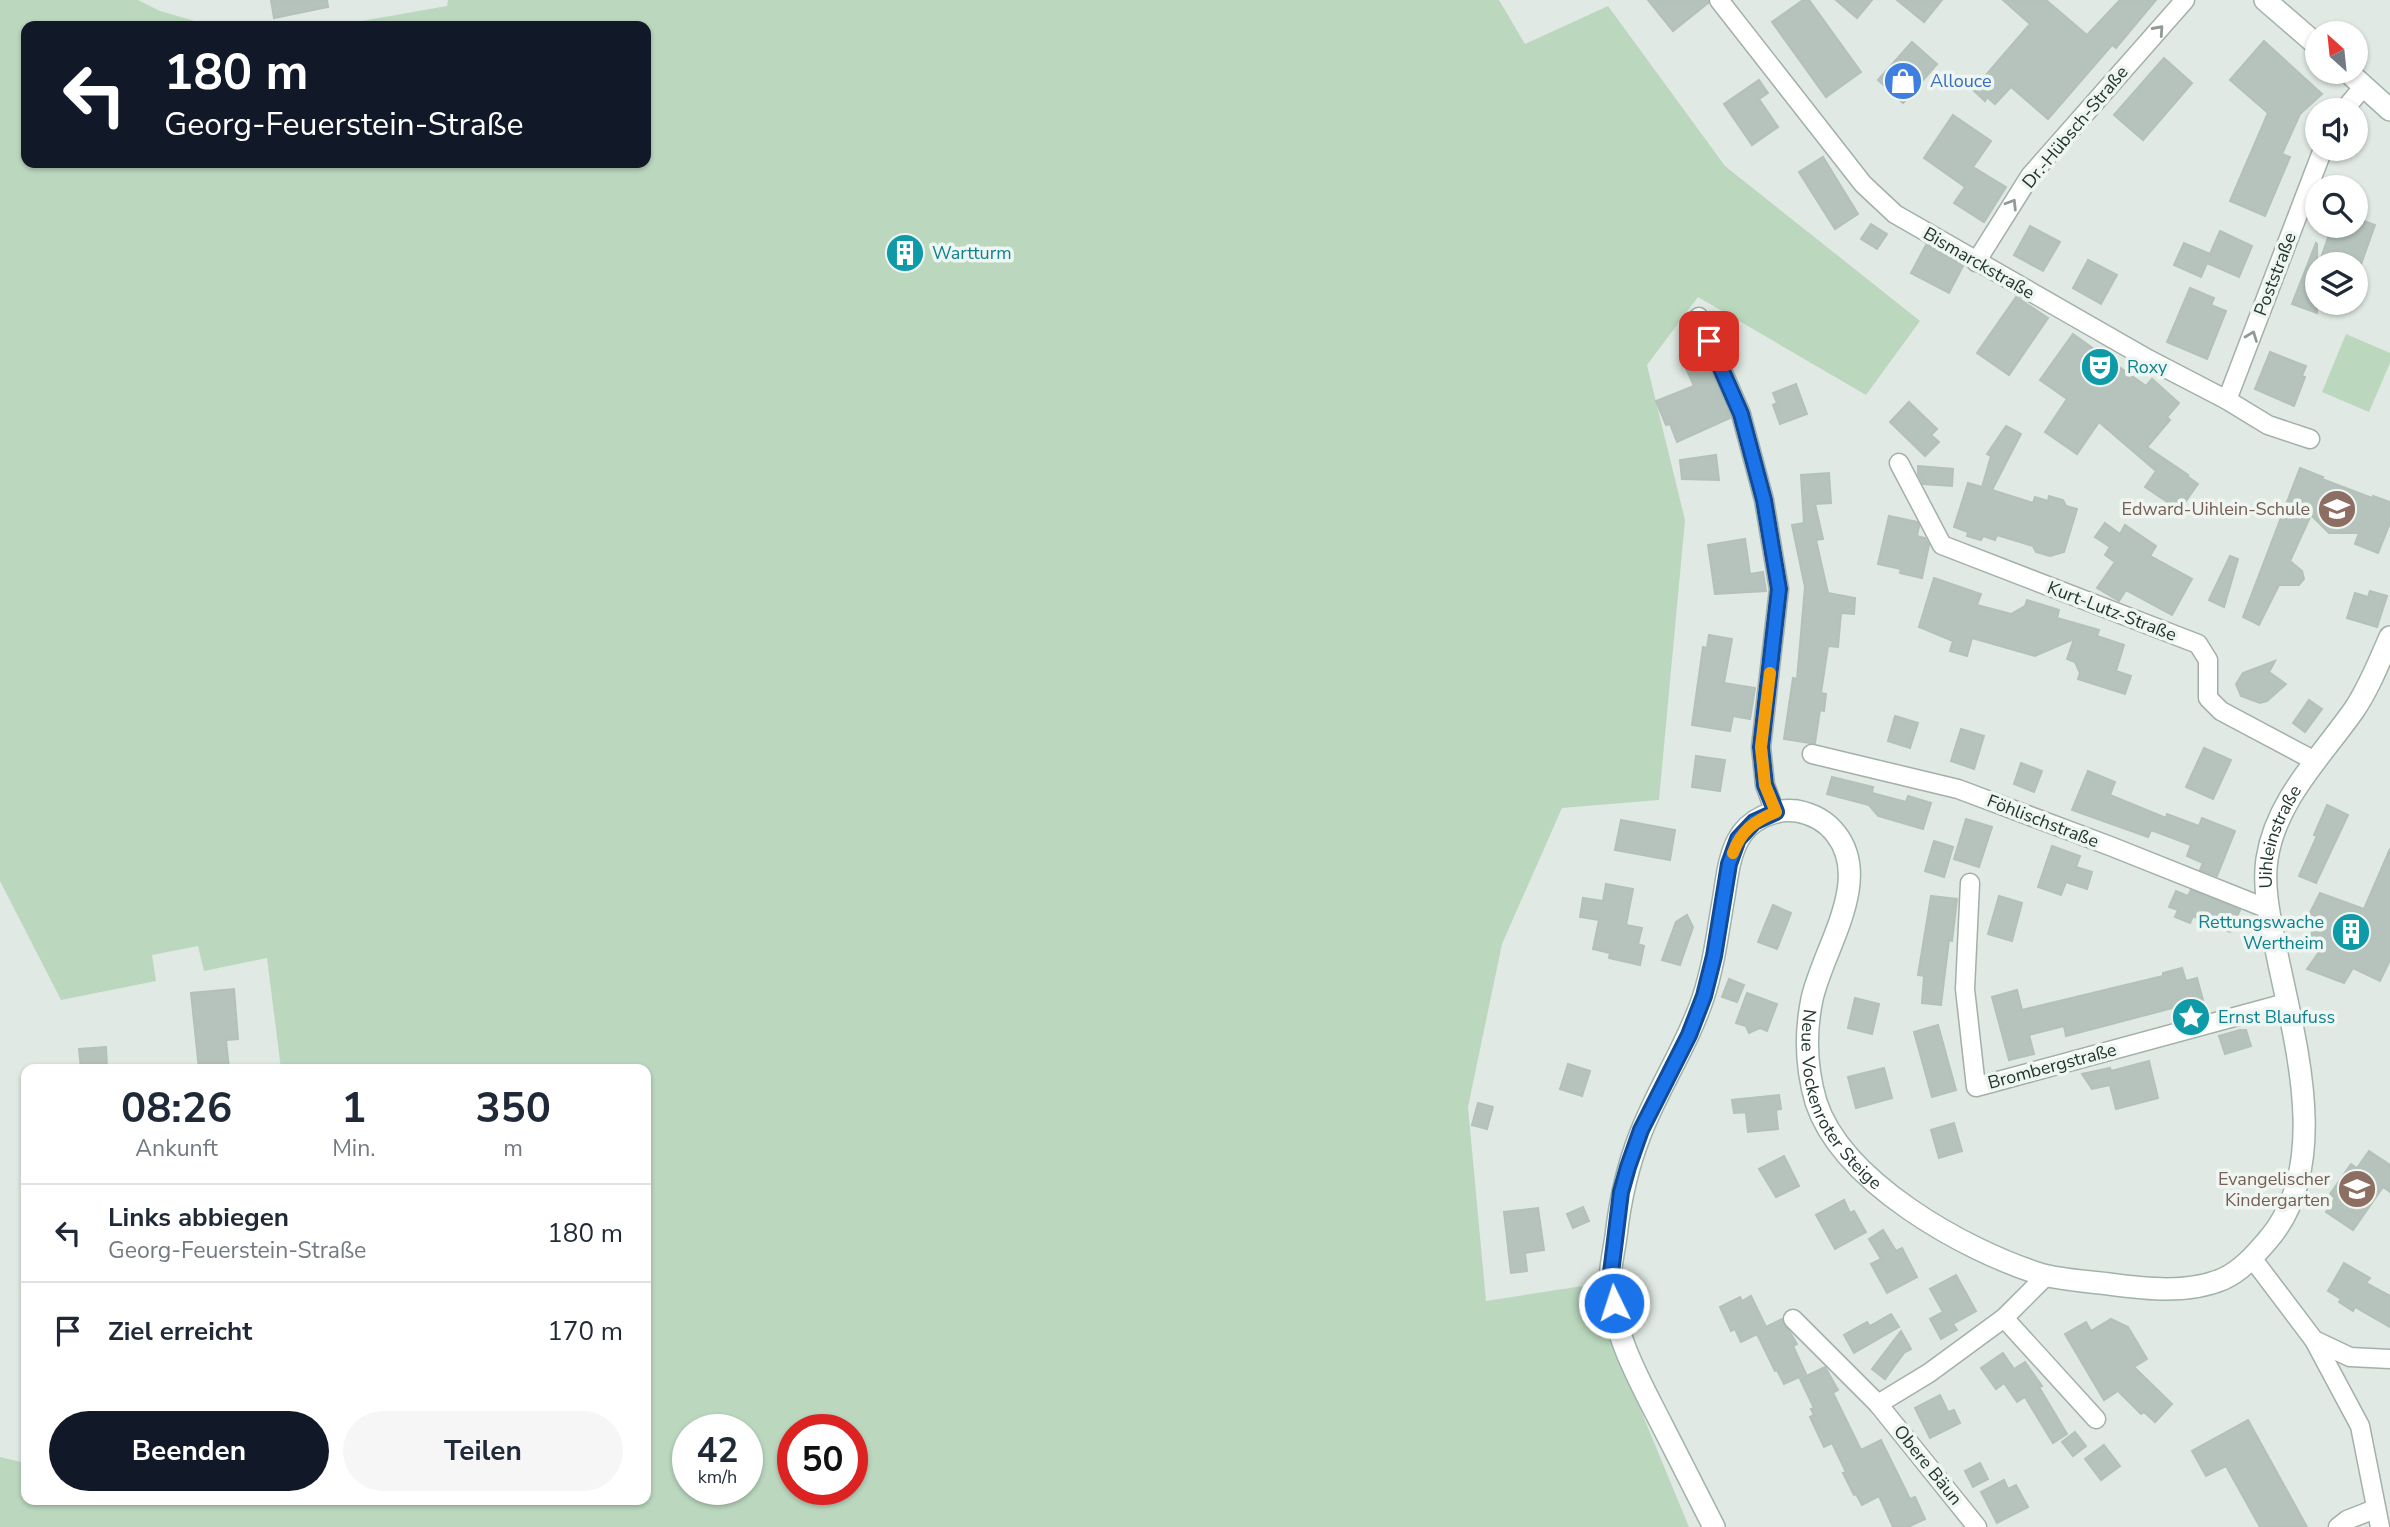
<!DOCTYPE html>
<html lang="de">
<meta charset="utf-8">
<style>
body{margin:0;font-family:"Nunito Sans",sans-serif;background:#f6f6f7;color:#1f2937;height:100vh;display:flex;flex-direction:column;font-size:26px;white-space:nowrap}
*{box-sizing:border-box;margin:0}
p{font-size:23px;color:#747a83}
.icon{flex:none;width:38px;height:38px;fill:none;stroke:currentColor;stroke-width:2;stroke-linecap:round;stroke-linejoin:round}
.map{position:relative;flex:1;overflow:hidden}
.details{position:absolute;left:21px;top:1064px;width:630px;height:441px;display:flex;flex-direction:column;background:#fff;border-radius:14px;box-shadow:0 2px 5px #0004}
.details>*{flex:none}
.guide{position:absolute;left:21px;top:21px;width:630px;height:147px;border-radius:14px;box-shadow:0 2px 5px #0004;background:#111827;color:#fff;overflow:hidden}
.needle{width:46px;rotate:333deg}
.controls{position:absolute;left:2305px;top:21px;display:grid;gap:14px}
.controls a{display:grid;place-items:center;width:63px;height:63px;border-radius:50%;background:#fff;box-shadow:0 2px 5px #0004;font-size:35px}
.speed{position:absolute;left:672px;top:1414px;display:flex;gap:14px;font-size:35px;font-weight:700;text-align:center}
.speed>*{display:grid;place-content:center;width:91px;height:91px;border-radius:50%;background:#fff;box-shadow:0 2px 5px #0004;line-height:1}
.speed small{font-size:18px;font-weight:400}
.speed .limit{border:10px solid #d22;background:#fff;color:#111}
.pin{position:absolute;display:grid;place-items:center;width:60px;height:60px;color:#fff;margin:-30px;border-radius:14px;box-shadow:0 4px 10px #0006}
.me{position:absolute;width:77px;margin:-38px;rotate:356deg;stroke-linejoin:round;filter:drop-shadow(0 0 5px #0008)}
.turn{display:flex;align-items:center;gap:24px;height:147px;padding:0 28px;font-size:32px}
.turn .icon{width:91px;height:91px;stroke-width:2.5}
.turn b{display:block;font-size:49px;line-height:60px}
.eta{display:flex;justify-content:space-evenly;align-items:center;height:119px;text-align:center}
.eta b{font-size:42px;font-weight:700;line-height:49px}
.cta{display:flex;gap:14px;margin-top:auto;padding:14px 28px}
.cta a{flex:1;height:80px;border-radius:42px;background:#111827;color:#fff;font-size:28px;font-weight:700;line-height:80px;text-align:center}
.cta a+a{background:#f6f6f7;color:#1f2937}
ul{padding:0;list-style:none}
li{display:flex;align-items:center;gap:21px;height:98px;padding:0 28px;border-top:2px solid #e0e1e3}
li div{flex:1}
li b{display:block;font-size:26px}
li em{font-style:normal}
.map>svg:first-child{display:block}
.green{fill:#bbd8bf;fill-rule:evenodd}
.building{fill:#b5c3bc;stroke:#b3c1ba;stroke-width:2}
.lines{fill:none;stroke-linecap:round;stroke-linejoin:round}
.minor-casing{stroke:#a3b0a9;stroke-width:21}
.secondary-casing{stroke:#a0b3aa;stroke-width:24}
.minor{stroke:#fff;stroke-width:18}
.secondary{stroke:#fff;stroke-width:21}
.oneway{stroke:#909b97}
.route-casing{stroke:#114b97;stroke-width:18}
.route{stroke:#1a73e8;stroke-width:12}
.slow{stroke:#f59e0b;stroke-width:12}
.labels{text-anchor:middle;stroke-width:7;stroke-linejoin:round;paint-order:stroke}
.shop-label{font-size:18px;fill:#366cbe;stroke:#eff6f2;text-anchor:start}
.street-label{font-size:18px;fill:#22372f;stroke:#eff6f2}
.culture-label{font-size:18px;fill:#0d838f;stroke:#eff6f2;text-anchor:start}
.education-label{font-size:18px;fill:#785e54;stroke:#eff6f2;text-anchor:end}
</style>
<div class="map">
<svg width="2390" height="1527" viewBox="0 0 2390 1527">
<rect width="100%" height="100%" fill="#e0e9e3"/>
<g class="green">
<path d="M0,0H138L160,11L212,26H26V163H646V26H333L447,6L448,0H1499L1525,44L1608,6L1725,166L1920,321L1866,395L1698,297L1647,365L1685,520L1659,800L1562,808L1502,944L1468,1107L1486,1301L1589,1285L1689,1527H0V1457L26,1463V1500H646V1069H281L267,958L204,971L198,946L152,955L156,981L61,1000L0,881ZM688,1430H747V1489H688ZM793,1430H852V1489H793Z"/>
<path d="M2346,334L2390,353V363L2369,412L2322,392Z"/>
</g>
<g class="building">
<path d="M271,0H327L328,7L274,18Z"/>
<path d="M1648,0H1708V3L1673,31Z"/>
<path d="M1803,0H1809L1861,72L1826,97L1772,22Z"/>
<path d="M1836,0H1872L1857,18Z"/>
<path d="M1897,0H1942L1924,22Z"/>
<path d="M2003,0H2046L2087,35L2120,0H2156L2116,48L2112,45L2048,119L2011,87L1995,104L1987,97L1985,101L1973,90L2030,24Z"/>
<path d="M2264,41L2322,94L2300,114L2282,154L2290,157L2265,216L2230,201L2268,113L2230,80Z"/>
<path d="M1912,42L1937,64L1903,103L1878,80Z"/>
<path d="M2164,58L2192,83L2143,140L2114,115Z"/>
<path d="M1759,80L1768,93L1759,99L1778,127L1752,145L1724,104Z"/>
<path d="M1953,115L1991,141L1973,167L2006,187L1984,222L1954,203L1965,187L1924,158Z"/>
<path d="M1823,157L1858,214L1835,229L1799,172Z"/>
<path d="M2356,218L2375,225L2361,264H2319L2332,226H2356Z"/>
<path d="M1871,224L1887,234L1877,249L1861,239Z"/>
<path d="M2030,226L2060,242L2043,271L2014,255Z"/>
<path d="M2220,231L2252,246L2239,277L2207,263L2201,277L2174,265L2184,243L2210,254Z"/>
<path d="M2316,243L2317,244V313L2292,304Z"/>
<path d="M1926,245L1963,266L1949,293L1911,273Z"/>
<path d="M2088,260L2117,275L2101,304L2073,288Z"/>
<path d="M2190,288L2214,298L2211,305L2226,311L2207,359L2167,342Z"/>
<path d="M2016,297L2048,318L2009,375L1977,353Z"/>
<path d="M2073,334L2146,386L2152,379L2179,403L2167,417L2170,420L2147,447L2188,475L2187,476L2198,484L2183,505L2178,502L2175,507L2145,487L2156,471L2099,422L2077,454L2045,432L2067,399L2040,380Z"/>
<path d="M2270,352L2306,366L2302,376L2305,377L2294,406L2255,389Z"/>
<path d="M1704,357L1730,418L1677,442L1670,424L1666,425L1656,401L1694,386L1685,366Z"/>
<path d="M1796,384L1807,414L1780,424L1773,405L1777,403L1773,393Z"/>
<path d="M1909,402L1937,429L1931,435L1939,442L1925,456L1890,422Z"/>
<path d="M2006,426L2021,434L1992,490L2033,503L2035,497L2048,501L2049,496L2063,500L2066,506L2077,509L2064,552L2050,556L2036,552L2033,546L1997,535L1995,540L1983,536L1981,540L1967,536L1968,532L1954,527L1968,483L1982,487L1991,456L1987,454Z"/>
<path d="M1716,455L1719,480L1682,479L1680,460Z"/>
<path d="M1918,466L1953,469L1952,486L1923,484L1918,474Z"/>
<path d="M2300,468L2323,477L2322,479L2372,498L2373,496L2390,502V523L2378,553L2355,544L2359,533H2329L2311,515L2290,561L2302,571L2304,579L2299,585H2279L2259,625L2243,617Z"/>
<path d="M1829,473L1831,503L1815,504L1823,539L1816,540L1828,593L1855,598L1854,614L1841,613L1838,647L1828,646L1821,693L1826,694L1824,711L1820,710L1815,743H1810L1784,739L1793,678L1797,679L1805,587L1792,525L1804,523L1801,475Z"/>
<path d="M1889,516L1917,522L1919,526L1917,536L1925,538L1929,545L1922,578L1900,573L1901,569L1878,564Z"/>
<path d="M2105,523L2120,534L2125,525L2156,546L2150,556L2192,579L2172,615L2126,590L2119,601L2097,588L2115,562L2105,555L2110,547L2095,537Z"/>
<path d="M1745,539L1750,574L1763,572L1766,591L1715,594L1708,545Z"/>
<path d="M2230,556L2238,559L2224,607L2209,600Z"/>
<path d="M1934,578L1981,594L1977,605L2011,614L2025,606L2027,600L2059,610L2057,618L2099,630L2097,636L2124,645L2116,671L2131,676L2125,694L2078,679L2080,673L2075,662L2067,659L2074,639L2035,656L1972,638L1967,656L1950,651L1953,641L1919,627Z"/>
<path d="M2370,591L2387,596L2377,627L2347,618L2355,593L2368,597Z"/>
<path d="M1709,635L1732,639L1724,683L1755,688L1750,719L1733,716L1730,731L1692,725L1703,647L1707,648Z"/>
<path d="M2275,661L2269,672L2286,684L2267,701L2260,703L2241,696L2236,684L2243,673Z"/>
<path d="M2309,700L2322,709L2305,732L2293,723Z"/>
<path d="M1895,716L1918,723L1910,748L1888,741Z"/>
<path d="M1961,729L1984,736L1974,769L1951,761Z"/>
<path d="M2204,748L2231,760L2213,799L2186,787Z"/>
<path d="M1696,756L1725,760L1720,791L1692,787Z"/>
<path d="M2021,763L2042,771L2034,792L2014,784Z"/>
<path d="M2088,771L2115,782L2110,795L2166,818L2167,814L2199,826L2202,818L2235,831L2217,876L2200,870L2203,863L2187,856L2191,845L2151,830L2148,837L2072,810Z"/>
<path d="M1832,777L1873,787L1872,793L1906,802L1908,796L1931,803L1923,829L1878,816L1869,805L1827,794Z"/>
<path d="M2327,805L2348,815L2316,883L2299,876L2317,836L2314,835Z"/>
<path d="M1966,819L1992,827L1979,867L1954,859Z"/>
<path d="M1621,820L1675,830L1670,860L1615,850Z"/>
<path d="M1934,841L1953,847L1944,877L1925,871Z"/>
<path d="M2052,846L2080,856L2076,867L2092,872L2087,889L2066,882L2061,895L2038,887Z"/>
<path d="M2390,849V960L2380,981L2353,968L2344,983L2307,969L2319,952L2305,947L2319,918L2309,915L2320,893L2364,909Z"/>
<path d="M1606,884L1633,889L1626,925L1642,928L1638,944L1644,946L1640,965L1609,958L1610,953L1593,949L1599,920L1580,917L1583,898L1603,901Z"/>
<path d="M2191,890L2240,910L2230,932L2193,916L2190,923L2175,917L2178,910L2169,907L2176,891L2188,896Z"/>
<path d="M1931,896L1957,899L1952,941L1949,940L1941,1005L1922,1003L1924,976L1918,975Z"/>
<path d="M1999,896L2022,903L2012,941L1988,934Z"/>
<path d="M1773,905L1791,913L1777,949L1758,942Z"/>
<path d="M1687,915L1693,927L1680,965L1662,960L1676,922Z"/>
<path d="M2182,968L2186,981L2197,978L2203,1000L2066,1036L2064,1026L2029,1035L2034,1054L2009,1060L1992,997L2017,990L2022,1010L2163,976V973Z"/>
<path d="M1729,979L1744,985L1737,1002L1722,997Z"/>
<path d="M234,989L238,1039L226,1040L229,1069H199L191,993Z"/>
<path d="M1747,993L1777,1004L1767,1031L1760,1028L1749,1033L1746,1026L1736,1023Z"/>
<path d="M1855,998L1879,1004L1872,1034L1848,1028Z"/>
<path d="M1938,1025L1956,1090L1932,1097L1914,1032Z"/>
<path d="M2240,1030H2246L2251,1046L2225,1054L2219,1036Z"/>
<path d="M106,1047L107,1068L81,1069L79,1049Z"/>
<path d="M2149,1061L2158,1098L2116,1109L2110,1085L2092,1089L2082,1074L2110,1068L2111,1071Z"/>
<path d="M1568,1064L1590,1071L1582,1096L1560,1089Z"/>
<path d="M1884,1068L1892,1098L1856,1108L1848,1077Z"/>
<path d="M1779,1095L1781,1109L1776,1110L1778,1129L1748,1132L1746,1114L1750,1112L1734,1113L1732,1100Z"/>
<path d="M1478,1103L1493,1107L1487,1129L1472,1125Z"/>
<path d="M1954,1123L1962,1151L1939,1158L1931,1130Z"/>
<path d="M2369,1151L2390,1165V1192L2383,1187L2353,1230L2326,1212L2335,1198L2330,1194L2351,1164L2357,1168Z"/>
<path d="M1784,1156L1799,1186L1776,1197L1759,1169Z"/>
<path d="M1844,1200L1850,1213L1854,1211L1866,1232L1835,1249L1816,1215Z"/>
<path d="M1583,1207L1589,1221L1573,1228L1567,1214Z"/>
<path d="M1538,1208L1544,1250L1525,1253L1527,1271L1511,1273L1504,1212Z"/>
<path d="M1883,1230L1896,1251L1902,1248L1917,1277L1887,1293L1871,1264L1881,1259L1869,1239Z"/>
<path d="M2344,1263L2370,1278L2366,1283L2390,1296V1327L2355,1307L2353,1311L2339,1302L2341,1299L2328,1291Z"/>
<path d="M1956,1275L1976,1311L1953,1324L1957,1330L1941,1339L1930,1319L1943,1312L1930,1289Z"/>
<path d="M1751,1296L1766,1327L1782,1319L1797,1344L1793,1346L1806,1374L1784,1384L1777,1370L1775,1371L1757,1334L1741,1342L1735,1329L1731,1331L1720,1307L1740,1297L1742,1301Z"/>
<path d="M1891,1314L1899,1327L1854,1353L1844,1335L1867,1322L1870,1326Z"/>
<path d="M2111,1319L2128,1327L2147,1359L2134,1367L2172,1404L2155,1422L2144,1412L2141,1414L2118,1391L2104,1400L2065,1334L2086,1322L2091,1331Z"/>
<path d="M1901,1331L1911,1349L1904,1353L1885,1379L1872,1369Z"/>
<path d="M2003,1353L2014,1369L2025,1362L2042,1386L2039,1387L2067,1434L2053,1443L2025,1397L2017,1402L2004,1383L1996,1389L1981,1368Z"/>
<path d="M1825,1367L1838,1390L1833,1393L1861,1450L1881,1440L1910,1499L1915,1497L1925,1519L1908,1527H1893L1879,1496L1862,1505L1856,1494L1854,1495L1843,1473L1846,1472L1832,1443L1824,1447L1810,1417L1814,1415L1811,1409L1814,1408L1800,1379Z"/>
<path d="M1940,1395L1948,1412L1954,1410L1960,1423L1930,1438L1915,1408Z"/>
<path d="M2248,1420L2307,1527H2260L2226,1466L2206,1476L2192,1451Z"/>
<path d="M2075,1432L2086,1446L2073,1456L2062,1442Z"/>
<path d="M2104,1445L2120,1466L2101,1480L2085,1459Z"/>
<path d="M1980,1463L1988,1479L1973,1487L1965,1471Z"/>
<path d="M2004,1480L2008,1489L2016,1485L2028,1507L1997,1523L1981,1492Z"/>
</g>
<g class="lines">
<g class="minor-casing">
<g id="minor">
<path d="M1719,0L1863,184L1895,214L2148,359L2227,400L2268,425L2310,439"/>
<path d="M2344,110L2364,86"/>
<path d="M1976,262L2030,176L2185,0"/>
<path d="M1699,317L1741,414L1764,500L1779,589L1761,747L1765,785L1775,812"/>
<path d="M2227,400L2323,149"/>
<path d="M1899,463L1942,545L2198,644L2208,660V698L2221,711L2315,761"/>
<path d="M1812,754L1958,789L2110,846L2268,909"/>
<path d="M1970,883L1965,989L1976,1087L2286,1003"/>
<path d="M2252,1258L2314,1340L2350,1357L2390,1359"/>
<path d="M2004,1318L2096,1419"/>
<path d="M1793,1319L1878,1404L1977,1527"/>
<path d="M2314,1340L2360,1426L2380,1527"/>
<path d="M1878,1404L1929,1373L2004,1318L2046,1276"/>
<path d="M2338,1527L2347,1520L2375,1509"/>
</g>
</g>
<g class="secondary-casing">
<g id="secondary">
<path d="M2265,0L2317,45"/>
<path d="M2348,72L2390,110"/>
<path id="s1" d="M1714,1527C1696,1492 1679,1458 1661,1423C1639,1380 1612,1332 1610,1282C1610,1267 1614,1251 1616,1236C1620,1201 1627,1168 1640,1135C1658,1088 1687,1046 1703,998C1714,965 1718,930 1724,896C1727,877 1729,857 1738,840C1749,819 1775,808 1797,811C1813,814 1827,822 1836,834C1873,881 1823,949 1812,999C1805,1033 1806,1068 1816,1102C1842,1182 1964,1250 2040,1274C2061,1280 2086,1281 2109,1284C2146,1289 2188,1294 2223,1279C2241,1271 2255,1255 2267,1241C2336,1163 2291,1030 2274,939C2269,914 2263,885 2267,859C2276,800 2321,757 2354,710C2369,688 2379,662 2390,637"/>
</g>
</g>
<use href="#minor" class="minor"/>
<use href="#secondary" class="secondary"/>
</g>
<defs><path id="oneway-chevron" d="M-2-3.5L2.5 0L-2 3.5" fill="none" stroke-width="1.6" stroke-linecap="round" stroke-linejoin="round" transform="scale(1.75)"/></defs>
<g class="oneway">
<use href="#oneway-chevron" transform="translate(2159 30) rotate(-48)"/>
<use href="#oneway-chevron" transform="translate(2012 204) rotate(-58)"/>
<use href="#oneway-chevron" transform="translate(2252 336) rotate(-69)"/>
</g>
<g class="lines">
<g class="route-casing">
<path id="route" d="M1614,1303L1610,1281L1621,1192L1628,1167L1641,1130L1689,1035L1704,996L1714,956L1729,864L1738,839L1754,822L1776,812L1765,785L1761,747L1779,589L1764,500L1741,414L1709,341"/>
</g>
<use href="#route" class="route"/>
<path class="slow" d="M1733,853C1741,831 1754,821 1776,812L1765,785L1761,747L1770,673"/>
</g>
<defs>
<g id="shop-disc" transform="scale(2.0125)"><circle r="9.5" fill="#3f7fe0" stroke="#eff6f2"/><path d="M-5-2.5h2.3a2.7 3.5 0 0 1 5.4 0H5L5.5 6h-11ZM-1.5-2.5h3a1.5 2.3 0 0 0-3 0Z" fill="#fff"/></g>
<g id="building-disc" transform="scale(2.0125)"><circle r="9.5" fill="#0f9aa8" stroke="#eff6f2"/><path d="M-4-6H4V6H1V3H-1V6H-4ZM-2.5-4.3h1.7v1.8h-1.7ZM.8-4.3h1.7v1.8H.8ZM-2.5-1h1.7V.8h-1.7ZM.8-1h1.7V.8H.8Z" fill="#fff"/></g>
<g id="theatre-disc" transform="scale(2.0125)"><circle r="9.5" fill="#0f9aa8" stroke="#eff6f2"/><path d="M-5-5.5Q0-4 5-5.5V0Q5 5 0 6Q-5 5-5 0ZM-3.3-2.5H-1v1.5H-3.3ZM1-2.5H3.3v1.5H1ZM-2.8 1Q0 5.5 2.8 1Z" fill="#fff"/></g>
<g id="school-disc" transform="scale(2.0125)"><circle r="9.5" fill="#8d6e63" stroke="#eff6f2"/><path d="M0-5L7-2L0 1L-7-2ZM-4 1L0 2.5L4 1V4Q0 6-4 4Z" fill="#fff"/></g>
<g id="sight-disc" transform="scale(2.0125)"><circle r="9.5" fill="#0f9aa8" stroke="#eff6f2"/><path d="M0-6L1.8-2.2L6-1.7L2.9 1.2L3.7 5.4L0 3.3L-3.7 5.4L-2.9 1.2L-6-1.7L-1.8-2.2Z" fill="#fff"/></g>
</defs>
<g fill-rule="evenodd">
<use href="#shop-disc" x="1903" y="81"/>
<use href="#building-disc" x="905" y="253"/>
<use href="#theatre-disc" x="2100" y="367"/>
<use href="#school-disc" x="2337" y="509"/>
<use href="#building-disc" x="2351" y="932"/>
<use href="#sight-disc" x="2191" y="1017"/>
<use href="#school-disc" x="2357" y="1189"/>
</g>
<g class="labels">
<g class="shop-label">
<text x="1930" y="87">Allouce</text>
</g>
<g class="street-label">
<text transform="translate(2075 127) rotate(-50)" y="6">Dr.-Hübsch-Straße</text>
<text transform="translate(1979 263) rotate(30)" y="6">Bismarckstraße</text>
<text transform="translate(2275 274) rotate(-69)" y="6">Poststraße</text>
<text transform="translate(2112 611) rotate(21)" y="6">Kurt-Lutz-Straße</text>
<text transform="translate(2043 821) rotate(21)" y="6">Föhlischstraße</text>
<text dy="6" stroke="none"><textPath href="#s1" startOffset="2079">Uihleinstraße</textPath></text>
<text transform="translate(2052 1066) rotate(-15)" y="6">Brombergstraße</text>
<text dy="6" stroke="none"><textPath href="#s1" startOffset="1132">Neue Vockenroter Steige</textPath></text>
<text transform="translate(1928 1465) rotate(51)" y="6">Obere Bäun</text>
</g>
<g class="culture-label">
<text x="932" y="259">Wartturm</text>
<text x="2127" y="373">Roxy</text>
<text x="2324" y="928" text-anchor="end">Rettungswache<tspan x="2324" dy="21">Wertheim</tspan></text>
<text x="2218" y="1023">Ernst Blaufuss</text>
</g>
<g class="education-label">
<text x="2310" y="515">Edward-Uihlein-Schule</text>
<text x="2330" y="1185">Evangelischer<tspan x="2330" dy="21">Kindergarten</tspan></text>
</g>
</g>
</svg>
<div class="controls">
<a><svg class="needle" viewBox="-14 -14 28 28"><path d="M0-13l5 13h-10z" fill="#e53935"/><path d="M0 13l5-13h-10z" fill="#747a83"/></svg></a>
<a><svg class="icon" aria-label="sound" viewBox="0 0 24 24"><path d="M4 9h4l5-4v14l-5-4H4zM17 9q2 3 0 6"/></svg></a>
<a><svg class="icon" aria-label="search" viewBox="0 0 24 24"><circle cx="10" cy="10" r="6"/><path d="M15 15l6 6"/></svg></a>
<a><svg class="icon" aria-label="layers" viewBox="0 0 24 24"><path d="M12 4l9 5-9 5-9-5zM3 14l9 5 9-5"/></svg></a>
</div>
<div class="speed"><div>42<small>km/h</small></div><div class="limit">50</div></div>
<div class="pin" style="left:1709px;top:341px;background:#d93025"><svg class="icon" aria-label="arrive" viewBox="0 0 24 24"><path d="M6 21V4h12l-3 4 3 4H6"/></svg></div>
<svg class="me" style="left:1614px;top:1303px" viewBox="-20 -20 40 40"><circle r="17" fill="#1a73e8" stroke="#fff" stroke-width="3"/><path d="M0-11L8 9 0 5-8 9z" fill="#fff"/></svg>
<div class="guide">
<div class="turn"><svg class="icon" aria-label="left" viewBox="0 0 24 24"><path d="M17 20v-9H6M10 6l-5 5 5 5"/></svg><div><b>180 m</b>Georg-Feuerstein-Straße</div></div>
</div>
<section class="details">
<div class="eta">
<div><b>08:26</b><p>Ankunft</p></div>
<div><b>1</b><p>Min.</p></div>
<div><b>350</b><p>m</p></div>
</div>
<ul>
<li><svg class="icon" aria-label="left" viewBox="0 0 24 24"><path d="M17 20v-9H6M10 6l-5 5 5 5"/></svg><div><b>Links abbiegen</b><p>Georg-Feuerstein-Straße</p></div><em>180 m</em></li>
<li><svg class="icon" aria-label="arrive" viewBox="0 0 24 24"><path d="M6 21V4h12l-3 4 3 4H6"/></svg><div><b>Ziel erreicht</b></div><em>170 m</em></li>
</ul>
<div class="cta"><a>Beenden</a><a>Teilen</a></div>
</section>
</div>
